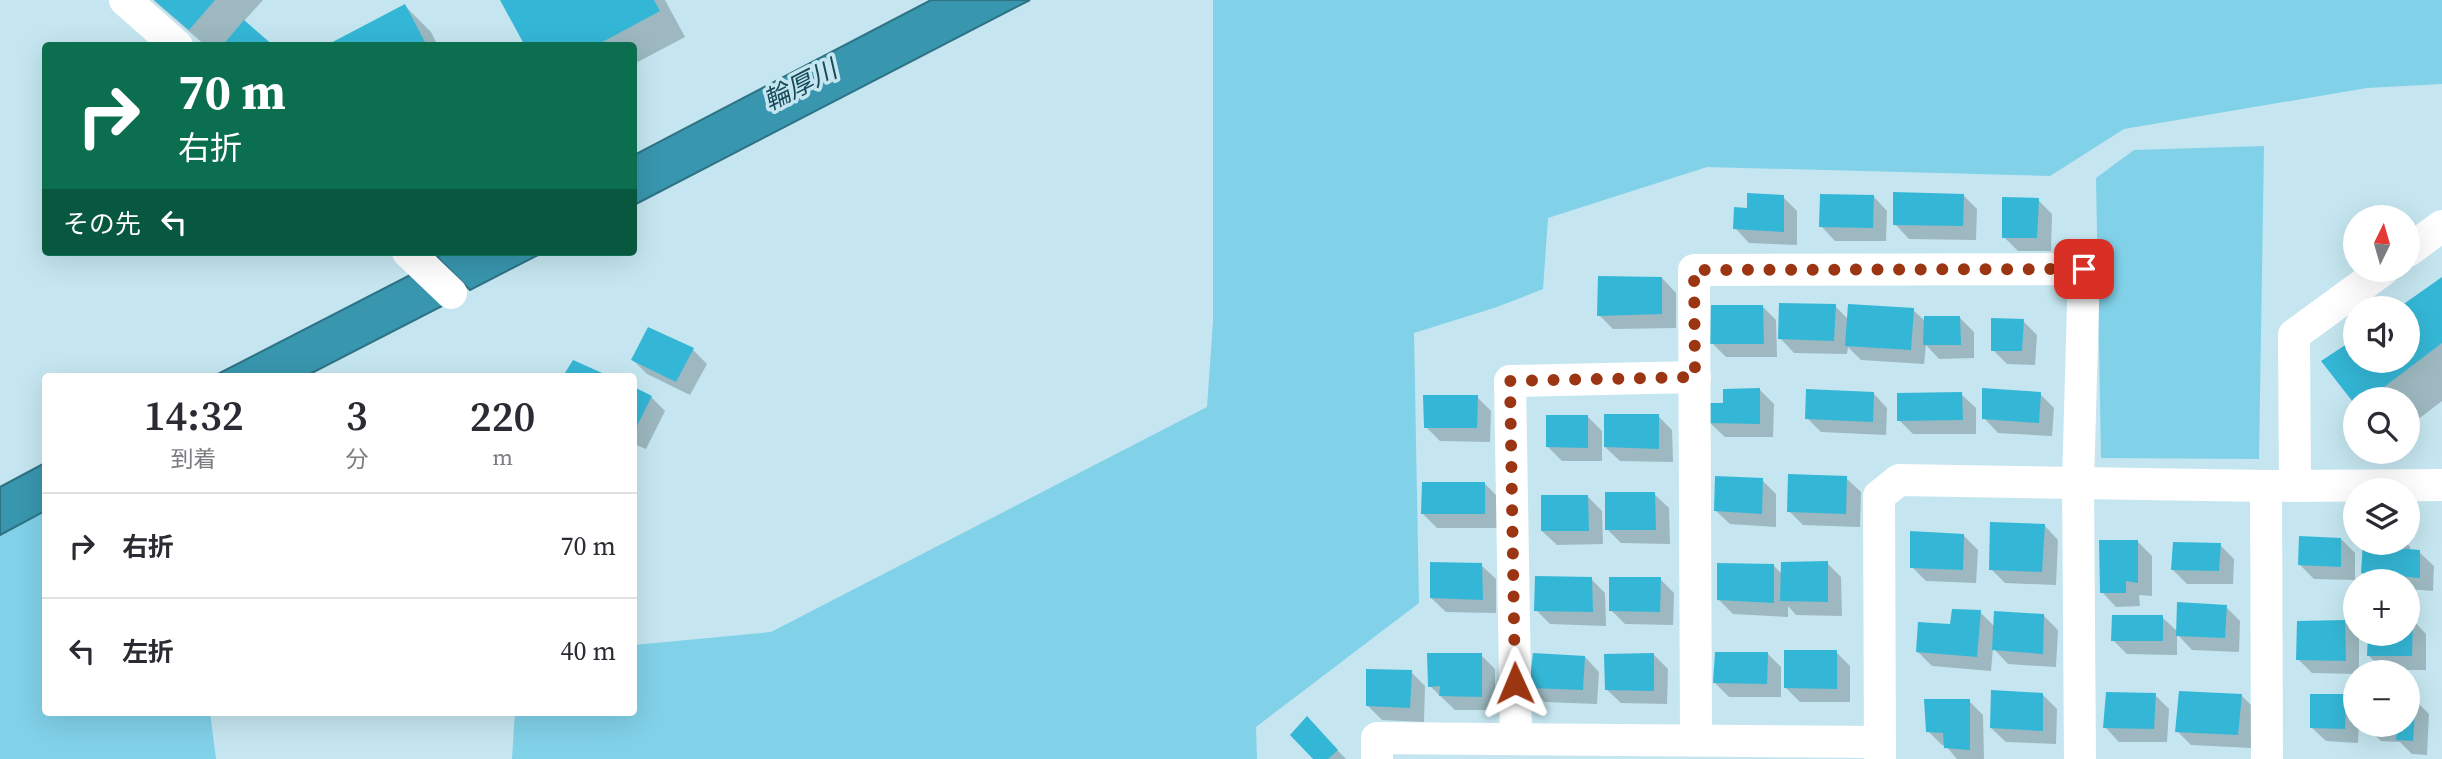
<!DOCTYPE html>
<html lang="ja">
<meta charset="utf-8">
<style>
body{margin:0;font-family:"Source Serif 4","Noto Sans JP",serif;background:#f7f7f7;color:#2b2b33;height:100vh;display:flex;flex-direction:column;font-size:26px;white-space:nowrap}
*{box-sizing:border-box;margin:0}
p{font-size:23px;color:#7c7c81}
.icon{flex:none;width:38px;height:38px;fill:none;stroke:currentColor;stroke-width:2;stroke-linecap:round;stroke-linejoin:round}
.map{position:relative;flex:1;overflow:hidden}
.details{position:absolute;left:42px;top:373px;width:595px;height:343px;display:flex;flex-direction:column;background:#fff;border-radius:7px;box-shadow:0 7px 28px #0002}
.details>*{flex:none}
.guide{position:absolute;left:42px;top:42px;width:595px;height:214px;border-radius:7px;box-shadow:0 7px 28px #0002;background:#0b6e4f;color:#fff;overflow:hidden}
.needle{width:46px;rotate:5deg}
.buttons{position:absolute;left:2343px;top:205px;display:grid;gap:14px}
.buttons a{display:grid;place-items:center;width:77px;height:77px;border-radius:50%;background:#fff;box-shadow:0 7px 28px #0002;font-size:35px}
.pin{position:absolute;display:grid;place-items:center;width:60px;height:60px;color:#fff;margin:-30px;border-radius:14px;box-shadow:0 4px 10px #0006}
.me{position:absolute;width:77px;margin:-38px;rotate:359deg;stroke-linejoin:round;filter:drop-shadow(0 0 5px #0008)}
.turn{display:flex;align-items:center;gap:24px;height:147px;padding:0 21px;font-size:32px}
.turn .icon{width:91px;height:91px;stroke-width:2.5}
.turn b{display:block;font-size:49px;line-height:60px}
.then{display:flex;align-items:center;height:66px;padding:0 21px;background:#0003;gap:14px;font-size:26px}
.eta{display:flex;justify-content:space-evenly;align-items:center;height:119px;text-align:center}
.eta b{font-size:42px;font-weight:600;line-height:49px}
ul{padding:0;list-style:none}
li{display:flex;align-items:center;gap:21px;height:105px;padding:0 21px;border-top:2px solid #e1e1e2}
li div{flex:1}
li b{display:block;font-size:26px}
li em{font-style:normal}
.map>svg:first-child{display:block}
.green{fill:#81d1e8}
.water{fill:#3896ae;stroke:#2e7385;stroke-width:2}
.shadow{fill:#0003}
.building{fill:#34b7d6}
.lines{fill:none;stroke-linecap:round;stroke-linejoin:round}
.minor{stroke:#fff;stroke-width:32}
.route{stroke:#9c3511;stroke-width:12;stroke-dasharray:0 21.6}
.labels{text-anchor:middle;stroke-width:7;stroke-linejoin:round;paint-order:stroke}
.water-label{font-size:26px;font-style:italic;fill:#154b58;stroke:#c5e6f0}
</style>
<div class="map">
<svg width="2442" height="759" viewBox="0 0 2442 759">
<rect width="100%" height="100%" fill="#c5e6f0"/>
<g class="green">
<path d="M1213,0H2442V84L2367,88L2124,129L2050,176L1707,167L1548,218L1543,289L1497,307L1414,333L1419,603L1256,727L1257,759H512L515,712H634V645L771,632L1207,407L1213,321Z"/>
<path d="M2264,146L2259,459L2101,458L2096,178L2134,150Z"/>
<path d="M45,498L46,712H210L216,759H0V522Z"/>
</g>
<g class="water">
<path d="M931,0H1030L634,205V155Z"/>
<path d="M447,252H544L470,290L437,257Z"/>
<path d="M416,272L448,303L306,376H214Z"/>
<path d="M45,463V511L0,535V487Z"/>
</g>
<g class="shadow">
<path d="M153,0H263L243,22L271,46H206Z"/>
<path d="M502,0H665L685,37L634,64V46H527Z"/>
<path d="M405,6L431,32L438,46H329Z"/>
<path d="M1963,195L1977,209L1976,240L1909,239L1895,224Z"/>
<path d="M1873,196L1887,211L1886,241H1835L1821,226Z"/>
<path d="M1783,197L1797,211V245L1749,243L1735,228L1749,210Z"/>
<path d="M2038,200L2052,214L2051,251H2018L2004,237Z"/>
<path d="M1662,278L1676,293V328L1613,329L1599,315Z"/>
<path d="M2442,279V401L2408,427V399H2356V360H2408V308H2401Z"/>
<path d="M1762,306L1776,320L1777,357H1726L1712,343Z"/>
<path d="M1835,306L1849,320L1913,310L1926,322L1960,318L1974,332V358L1939,359L1926,345L1924,364L1861,360L1848,347L1847,354L1794,353L1780,338Z"/>
<path d="M2023,321L2037,335L2035,365L2007,364L1993,350Z"/>
<path d="M693,350L707,364L690,395L647,374L633,360Z"/>
<path d="M634,389L651,397L665,411L646,449L634,444Z"/>
<path d="M1759,389L1774,404L1773,437H1725L1710,423L1724,405Z"/>
<path d="M1873,393L1887,408L1886,435L1821,432L1807,418Z"/>
<path d="M1961,394L1976,408V434H1913L1899,420Z"/>
<path d="M2040,394L2054,408L2052,436L1998,433L1984,418Z"/>
<path d="M1477,397L1491,411L1490,442L1440,441L1426,427Z"/>
<path d="M1658,416L1672,430L1673,462L1620,461L1605,447Z"/>
<path d="M1588,417L1602,431V461H1562L1548,447Z"/>
<path d="M1846,478L1861,492L1860,527L1803,525L1789,511Z"/>
<path d="M1762,480L1776,494V527L1730,524L1715,510Z"/>
<path d="M1484,483L1499,498V528H1437L1423,514Z"/>
<path d="M1654,494L1669,508L1670,544L1621,543L1607,529Z"/>
<path d="M1587,496L1602,511L1603,544L1557,545L1542,531Z"/>
<path d="M2044,525L2058,540L2056,585L2005,583L1991,569Z"/>
<path d="M1963,535L1978,550L1976,583L1926,581L1912,567Z"/>
<path d="M2341,539L2355,553V580L2314,579L2300,565Z"/>
<path d="M2138,542L2152,556V596L2139,595L2140,606L2116,607L2102,592Z"/>
<path d="M2364,542H2406L2410,547V551L2419,552L2434,566L2433,591L2408,589V581H2371L2363,573Z"/>
<path d="M2220,545L2234,559L2233,584H2187L2173,570Z"/>
<path d="M1827,563L1841,577L1842,616L1796,615L1788,606V617L1733,614L1719,600L1774,566L1783,575Z"/>
<path d="M1481,565L1496,579V613L1446,612L1431,598Z"/>
<path d="M1591,579L1605,593L1606,626L1550,624L1536,610Z"/>
<path d="M1660,579L1674,593L1673,625L1625,624L1611,610Z"/>
<path d="M2226,607L2240,621L2239,652L2192,650L2177,634V655L2127,654L2113,640L2162,617L2178,632Z"/>
<path d="M1980,612L1995,627L2044,616L2058,630L2056,667L2008,664L1993,648L1991,671L1932,666L1918,652L1951,626Z"/>
<path d="M2408,619H2412L2426,634V670H2383L2369,656V634H2408Z"/>
<path d="M2345,622L2359,636V672H2356V674L2312,673L2298,659Z"/>
<path d="M1836,652L1850,666V702H1800L1785,687Z"/>
<path d="M1767,653L1781,667V697H1729L1715,683Z"/>
<path d="M1481,655L1495,669V710H1455L1430,686Z"/>
<path d="M1654,655L1668,669L1667,704L1621,703L1606,689Z"/>
<path d="M1585,657L1599,672L1597,704L1545,702L1531,688Z"/>
<path d="M1411,672L1425,686L1424,722L1382,720L1368,706Z"/>
<path d="M2043,695L2057,709L2056,744L2006,742L1991,728Z"/>
<path d="M2155,695L2169,709L2167,742H2119L2105,727Z"/>
<path d="M2241,695L2255,709L2252,748L2191,745L2177,731Z"/>
<path d="M2345,695L2356,706V724H2359L2358,743L2326,741L2311,727Z"/>
<path d="M2408,700H2415L2429,714L2427,755L2412,754L2400,742L2381,741L2366,727L2408,724Z"/>
<path d="M1969,701L1983,715L1984,759H1957L1946,746L1942,745L1928,731Z"/>
<path d="M1321,733L1346,759H1315Z"/>
</g>
<g class="building">
<path d="M154,0H215L189,30Z"/>
<path d="M500,0H654L660,11L595,46H525Z"/>
<path d="M405,4L427,46H325Z"/>
<path d="M244,20L274,46H222Z"/>
<path d="M1893,192L1964,194L1963,226L1893,225Z"/>
<path d="M1747,193L1784,195V232L1733,229L1734,207L1747,208Z"/>
<path d="M1820,194L1874,195L1873,228L1819,227Z"/>
<path d="M2002,197L2039,198L2037,238H2002Z"/>
<path d="M1598,276L1662,277V314L1597,316Z"/>
<path d="M2442,277V343L2368,399H2356V406L2321,361L2356,338V360H2408V308H2398Z"/>
<path d="M1779,303L1836,304L1834,341L1778,339Z"/>
<path d="M1848,304L1914,308L1911,350L1845,346Z"/>
<path d="M1711,305H1763L1764,344H1710Z"/>
<path d="M1924,316H1960L1961,345H1923Z"/>
<path d="M1991,318L2024,319L2022,351H1991Z"/>
<path d="M648,327L694,348L676,382L631,360Z"/>
<path d="M573,360L609,376H563Z"/>
<path d="M634,387L652,396L634,432Z"/>
<path d="M1760,388V424L1709,423L1710,403H1723V389Z"/>
<path d="M1982,388L2041,392L2039,423L1982,419Z"/>
<path d="M1806,389L1874,392L1873,422L1805,419Z"/>
<path d="M1962,392L1963,420L1897,421V393Z"/>
<path d="M1423,395H1478L1477,428H1424Z"/>
<path d="M1604,414H1659V449L1604,447Z"/>
<path d="M1546,415H1588V448L1546,447Z"/>
<path d="M1788,474L1847,476L1846,514L1787,512Z"/>
<path d="M1715,476L1763,478L1762,514L1714,511Z"/>
<path d="M1422,482H1485V514H1421Z"/>
<path d="M1605,492H1655L1656,530H1605Z"/>
<path d="M1541,495H1588L1589,531H1541Z"/>
<path d="M1990,522L2045,524L2042,572L1989,570Z"/>
<path d="M1910,531L1964,534L1963,570L1910,568Z"/>
<path d="M2299,536L2341,538V567L2298,565Z"/>
<path d="M2099,540H2138V583L2126,581V593H2100Z"/>
<path d="M2173,542L2221,543L2219,571L2171,570Z"/>
<path d="M2363,542H2396V548L2420,550V578L2361,573Z"/>
<path d="M1828,561V602L1780,601L1781,562Z"/>
<path d="M1430,562L1482,563L1483,600L1430,598Z"/>
<path d="M1717,563L1774,564V603L1717,600Z"/>
<path d="M1535,576L1592,577L1593,612L1534,611Z"/>
<path d="M1609,577H1661L1660,612L1609,611Z"/>
<path d="M2177,602L2227,605L2225,638L2176,636Z"/>
<path d="M1952,609L1981,610L1977,657L1916,652L1918,622L1950,624Z"/>
<path d="M1994,611L2044,614L2043,654L1992,650Z"/>
<path d="M2112,615H2163V641H2111Z"/>
<path d="M2408,618H2413L2412,656H2367L2368,634H2408Z"/>
<path d="M2345,620L2346,661L2296,660L2297,621Z"/>
<path d="M1784,650H1837V689L1784,688Z"/>
<path d="M1715,652H1768L1767,684L1713,683Z"/>
<path d="M1427,653H1482V697L1439,696L1440,686L1428,687Z"/>
<path d="M1533,653L1585,656L1583,690L1529,688Z"/>
<path d="M1654,653V691L1605,690L1604,654Z"/>
<path d="M1366,669L1412,670L1410,708L1366,706Z"/>
<path d="M1991,690L2043,693V731L1990,728Z"/>
<path d="M2179,691L2242,694L2238,735L2175,732Z"/>
<path d="M2106,692L2156,693L2154,729L2103,728Z"/>
<path d="M2310,694H2346L2345,729L2310,728Z"/>
<path d="M2408,698H2416L2413,741L2396,740L2397,729L2365,728V724H2408Z"/>
<path d="M1924,699H1970V750L1944,748L1943,733L1926,732Z"/>
<path d="M1307,716L1338,750L1328,759H1313L1290,735Z"/>
</g>
<g class="lines">
<g class="minor">
<path d="M125,0L177,46"/>
<path d="M2408,251L2442,226"/>
<path d="M408,252L451,293"/>
<path d="M2295,485L2294,335L2383,270"/>
<path d="M2266,486L2267,759"/>
<path d="M1516,738L1510,381L1695,377"/>
<path d="M1696,739L1694,270L2084,269L2078,483L2080,759"/>
<path d="M1377,759V738L1880,742"/>
<path d="M1880,759L1879,496L1899,480L2266,486L2442,485"/>
</g>
</g>
<g class="lines">
<path class="route" d="M1515,683L1510,381L1695,377L1694,270L2084,269"/>
</g>
<g class="labels">
<g class="water-label">
<text transform="translate(800 85) rotate(-27)" y="9">輪厚川</text>
</g>
</g>
</svg>
<div class="buttons">
<a><svg class="needle" viewBox="-14 -14 28 28"><path d="M0-13l5 13h-10z" fill="#e53935"/><path d="M0 13l5-13h-10z" fill="#7c7c81"/></svg></a>
<a><svg class="icon" aria-label="sound" viewBox="0 0 24 24"><path d="M4 9h4l5-4v14l-5-4H4zM17 9q2 3 0 6"/></svg></a>
<a><svg class="icon" aria-label="search" viewBox="0 0 24 24"><circle cx="10" cy="10" r="6"/><path d="M15 15l6 6"/></svg></a>
<a><svg class="icon" aria-label="layers" viewBox="0 0 24 24"><path d="M12 4l9 5-9 5-9-5zM3 14l9 5 9-5"/></svg></a>
<a>+</a>
<a>−</a>
</div>
<div class="pin" style="left:2084px;top:269px;background:#d93025"><svg class="icon" aria-label="arrive" viewBox="0 0 24 24"><path d="M6 21V4h12l-3 4 3 4H6"/></svg></div>
<svg class="me" style="left:1515px;top:683px" viewBox="-20 -20 40 40"><path d="M0-17L14 15 0 8-14 15z" fill="#9c3511" stroke="#fff" stroke-width="4"/></svg>
<div class="guide">
<div class="turn"><svg class="icon" aria-label="right" viewBox="0 0 24 24"><path d="M7 20v-9h11M14 6l5 5-5 5"/></svg><div><b>70 m</b>右折</div></div>
<div class="then">その先<svg class="icon" aria-label="left" viewBox="0 0 24 24"><path d="M17 20v-9H6M10 6l-5 5 5 5"/></svg></div>
</div>
<section class="details">
<div class="eta">
<div><b>14:32</b><p>到着</p></div>
<div><b>3</b><p>分</p></div>
<div><b>220</b><p>m</p></div>
</div>
<ul>
<li><svg class="icon" aria-label="right" viewBox="0 0 24 24"><path d="M7 20v-9h11M14 6l5 5-5 5"/></svg><div><b>右折</b></div><em>70 m</em></li>
<li><svg class="icon" aria-label="left" viewBox="0 0 24 24"><path d="M17 20v-9H6M10 6l-5 5 5 5"/></svg><div><b>左折</b></div><em>40 m</em></li>
</ul>
</section>
</div>
